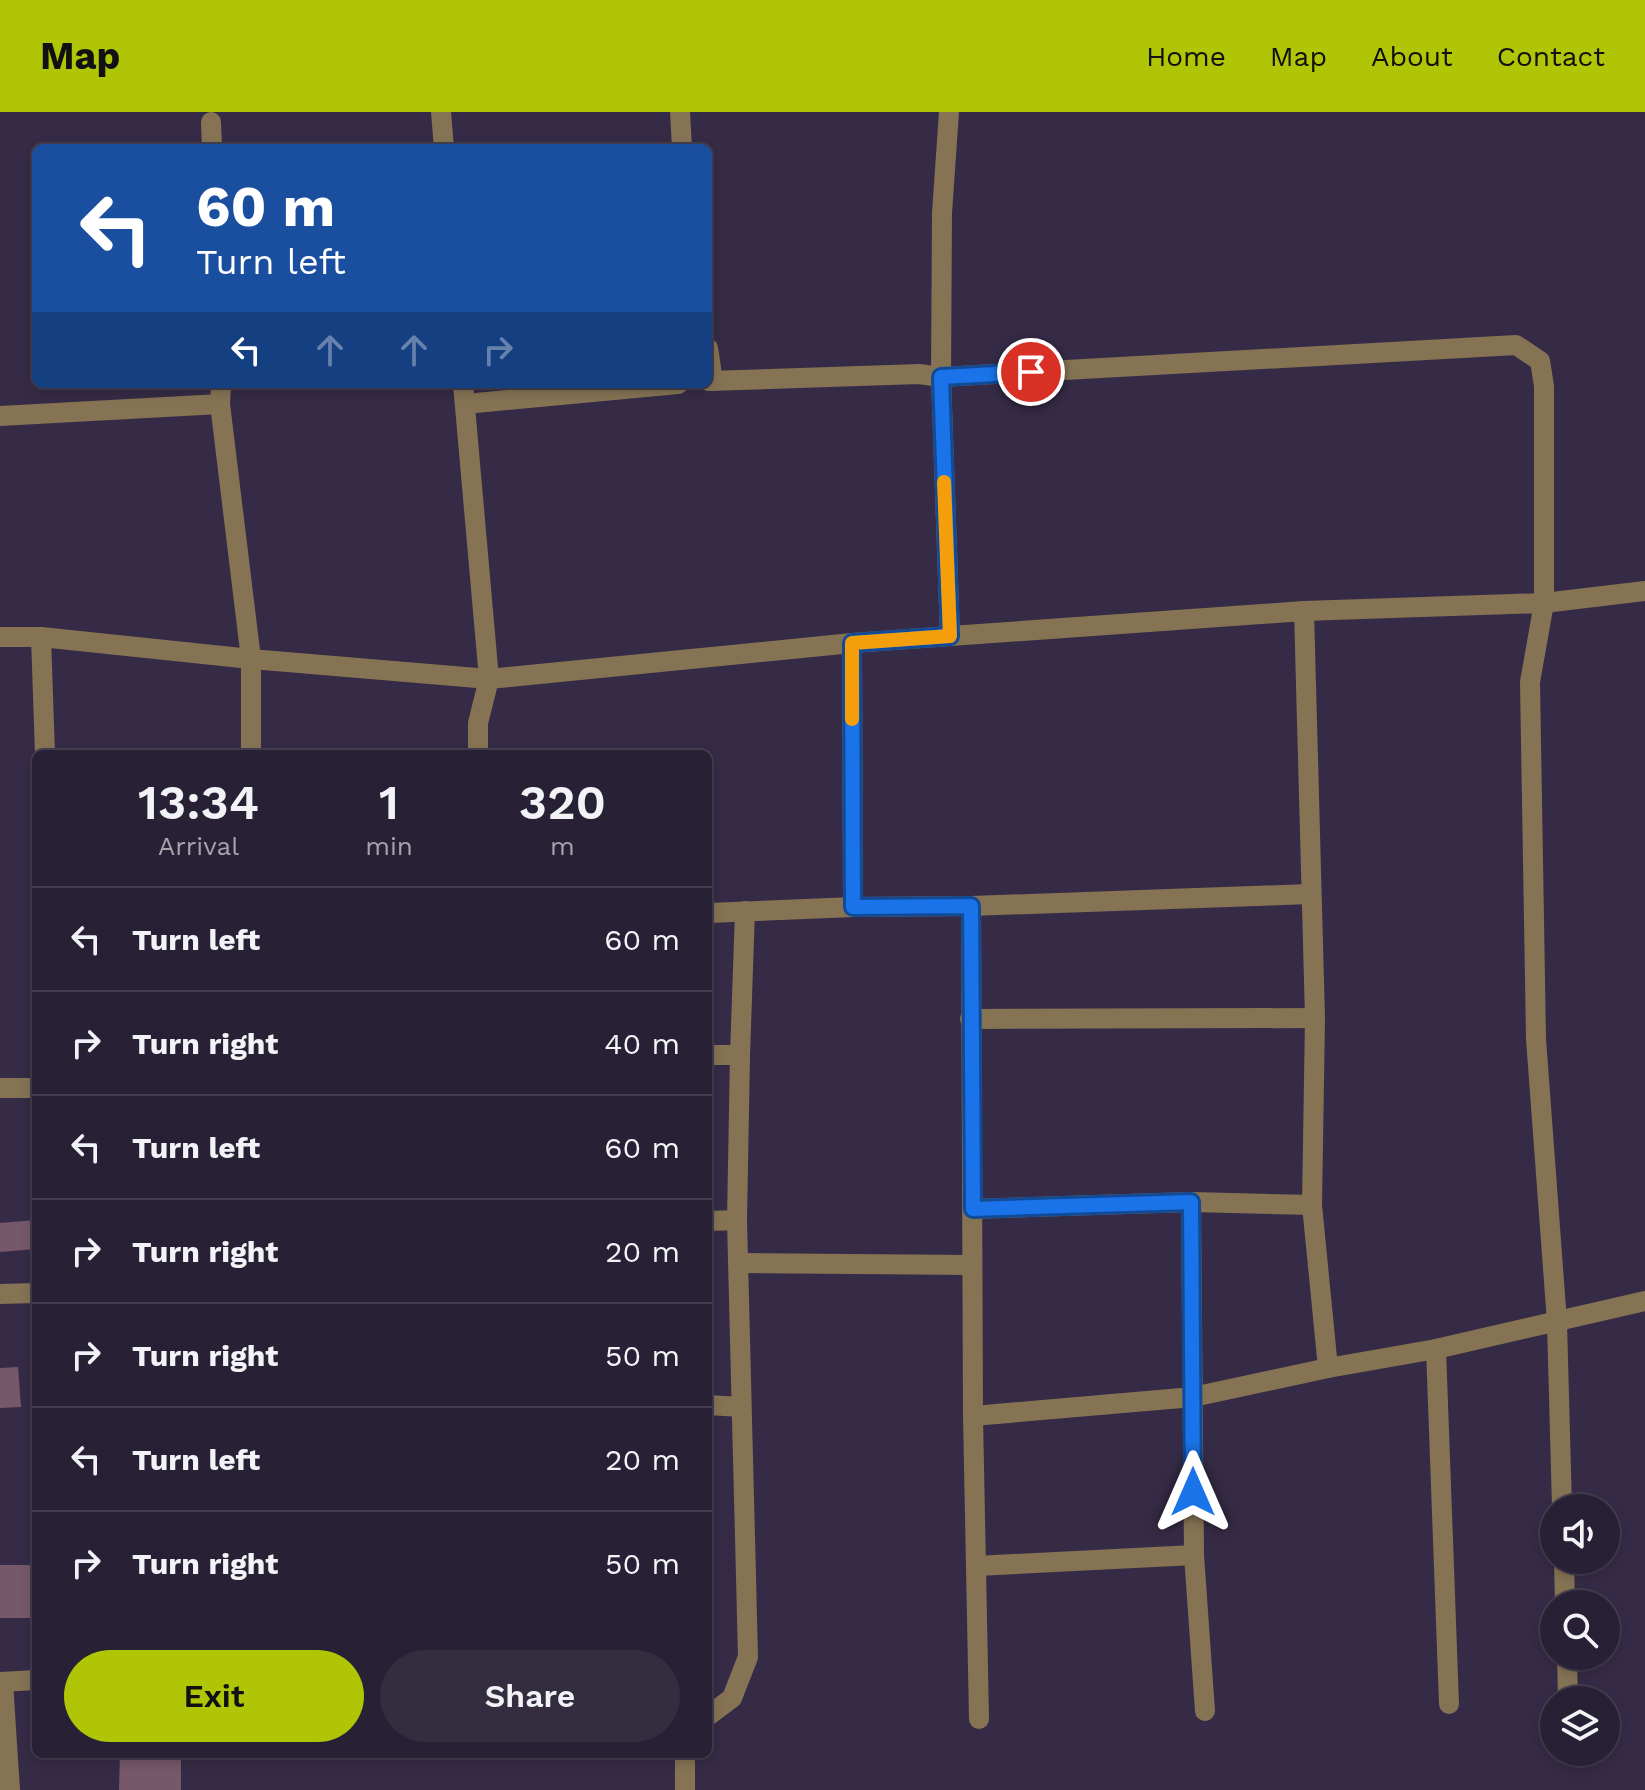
<!DOCTYPE html>
<style>
body{margin:0;font-family:"Work Sans",sans-serif;background:#342d40;color:#f1f3f6;height:100vh;display:flex;flex-direction:column;font-size:30px;white-space:nowrap}
*{box-sizing:border-box;margin:0}
p{font-size:26px;color:#a5a3ac}
.icon{flex:none;width:44px;height:44px;fill:none;stroke:currentColor;stroke-width:2;stroke-linecap:round;stroke-linejoin:round}
.map{position:relative;flex:1;overflow:hidden}
.sheet{position:absolute;left:32px;top:638px;width:680px;height:1008px;display:flex;flex-direction:column;background:#282034;border-radius:12px;box-shadow:0 4px 12px #0003,0 0 0 2px #443e4f}
.sheet>*{flex:none}
.banner{position:absolute;left:32px;top:32px;width:680px;height:244px;border-radius:12px;box-shadow:0 4px 12px #0003,0 0 0 2px #443e4f;background:#1a4fa0;color:#fff;overflow:hidden}
.controls{position:absolute;left:1540px;top:1382px;display:grid;gap:16px}
.controls a{display:grid;place-items:center;width:80px;height:80px;border-radius:50%;background:#282034;box-shadow:0 4px 12px #0003,0 0 0 2px #443e4f;font-size:40px}
.pin{position:absolute;display:grid;place-items:center;width:68px;height:68px;color:#fff;margin:-34px;border:4px solid #fff;border-radius:50%;box-shadow:0 2px 8px #0007}
.me{position:absolute;width:88px;margin:-44px;rotate:0deg;stroke-linejoin:round;filter:drop-shadow(0 0 6px #0008)}
.turn{display:flex;align-items:center;gap:28px;height:168px;padding:0 32px;font-size:36px}
.turn .icon{width:104px;height:104px;stroke-width:2.5}
.turn b{display:block;font-size:56px;line-height:68px}
.lanes{display:flex;align-items:center;height:76px;padding:0 32px;background:#0003;justify-content:center;gap:40px;direction:ltr}
.lanes .off{opacity:.35}
.eta{display:flex;justify-content:space-evenly;align-items:center;height:136px;text-align:center}
.eta b{font-size:48px;font-weight:600;line-height:56px}
.button{display:flex;gap:16px;margin-top:auto;padding:16px 32px}
.button a{flex:1;height:92px;border-radius:48px;background:#afc506;color:#111;font-size:32px;font-weight:600;line-height:92px;text-align:center}
.button a+a{background:#342d40;color:#f1f3f6}
ul{padding:0;list-style:none}
li{display:flex;align-items:center;gap:24px;height:104px;padding:0 32px;border-top:2px solid #443e4f}
li div{flex:1}
li b{display:block;font-size:30px}
li em{font-style:normal}
header{display:flex;align-items:center;gap:48px;box-sizing:border-box;height:112px;padding:0 40px;background:#afc506;color:#111}
header strong{font-size:38px}
nav{display:flex;gap:44px;margin-inline-start:auto;font-size:28px}
.map>svg:first-child{display:block}
.building{fill:#76586a}
.lines{fill:none;stroke-linecap:round;stroke-linejoin:round}
.minor{stroke:#857354;stroke-width:20}
.route-casing{stroke:#114b97;stroke-width:20}
.route{stroke:#1a73e8;stroke-width:14}
.slow{stroke:#f59e0b;stroke-width:14}
</style>
<header>
<strong>Map</strong>
<nav><a>Home</a><a>Map</a><a>About</a><a>Contact</a></nav>
</header>
<div class="map">
<svg width="1645" height="1678" viewBox="0 0 1645 1678">
<rect width="100%" height="100%" fill="#362b46"/>
<g class="building">
<path d="M36,1108V1137L0,1140V1111Z"/>
<path d="M18,1255L21,1295L0,1296V1256Z"/>
<rect x="0" y="1453" width="36" height="53"/>
<path d="M120,1642H181V1678H119Z"/>
</g>
<g class="lines">
<g class="minor">
<path d="M441,0L444,36"/>
<path d="M680,0L682,36"/>
<path d="M949,0L942,101L941,265L950,524"/>
<path d="M211,10L212,36"/>
<path d="M708,236L713,269"/>
<path d="M708,269L919,262L941,265L1516,233L1540,249L1544,274V491L1530,570L1536,927L1557,1210L1562,1396"/>
<path d="M221,272L220,292L251,547V642"/>
<path d="M463,272L489,567L478,611V642"/>
<path d="M465,292L678,272"/>
<path d="M0,304L220,292"/>
<path d="M1304,499L1315,906L1312,1093L1328,1256"/>
<path d="M0,525H41L251,547L489,567L852,531L1304,499L1544,491L1645,479"/>
<path d="M41,525L45,642"/>
<path d="M852,531L853,795"/>
<path d="M971,794L973,1304L979,1607"/>
<path d="M708,801L853,795L971,794L1311,782"/>
<path d="M970,907L1315,906"/>
<path d="M708,943H740"/>
<path d="M0,976H36"/>
<path d="M1191,1090L1194,1443L1205,1599"/>
<path d="M973,1097L1191,1090L1312,1093"/>
<path d="M708,1109L737,1108"/>
<path d="M739,1151L972,1153"/>
<path d="M0,1182L36,1181"/>
<path d="M1436,1237L1449,1592"/>
<path d="M708,1293L741,1295"/>
<path d="M973,1304L1193,1285L1328,1256L1436,1237L1645,1189"/>
<path d="M1564,1448L1565,1492"/>
<path d="M976,1454L1194,1443"/>
<path d="M1567,1544L1568,1588"/>
<path d="M0,1570L36,1568"/>
<path d="M3,1570L10,1678"/>
<path d="M708,1604L732,1586L748,1545L737,1108L740,943L745,799"/>
<path d="M685,1678V1642"/>
</g>
</g>
<g class="lines">
<g class="route-casing">
<path id="route" d="M1031,260L941,265L950,524L852,531L853,795L971,794L973,1097L1191,1090L1193,1380"/>
</g>
<use href="#route" class="route"/>
<path class="slow" d="M852,607V531L950,524L944,370"/>
</g>
</svg>
<div class="controls">
<a><svg class="icon" aria-label="sound" viewBox="0 0 24 24"><path d="M4 9h4l5-4v14l-5-4H4zM17 9q2 3 0 6"/></svg></a>
<a><svg class="icon" aria-label="search" viewBox="0 0 24 24"><circle cx="10" cy="10" r="6"/><path d="M15 15l6 6"/></svg></a>
<a><svg class="icon" aria-label="layers" viewBox="0 0 24 24"><path d="M12 4l9 5-9 5-9-5zM3 14l9 5 9-5"/></svg></a>
</div>
<div class="pin" style="left:1031px;top:260px;background:#d93025"><svg class="icon" aria-label="arrive" viewBox="0 0 24 24"><path d="M6 21V4h12l-3 4 3 4H6"/></svg></div>
<svg class="me" style="left:1193px;top:1380px" viewBox="-20 -20 40 40"><path d="M0-17L14 15 0 8-14 15z" fill="#1a73e8" stroke="#fff" stroke-width="4"/></svg>
<div class="banner">
<div class="turn"><svg class="icon" aria-label="left" viewBox="0 0 24 24"><path d="M17 20v-9H6M10 6l-5 5 5 5"/></svg><div><b>60 m</b>Turn left</div></div>
<div class="lanes"><svg class="icon" aria-label="left" viewBox="0 0 24 24"><path d="M17 20v-9H6M10 6l-5 5 5 5"/></svg><svg class="icon off" aria-label="ahead" viewBox="0 0 24 24"><path d="M12 20V5M6 11l6-6 6 6"/></svg><svg class="icon off" aria-label="ahead" viewBox="0 0 24 24"><path d="M12 20V5M6 11l6-6 6 6"/></svg><svg class="icon off" aria-label="right" viewBox="0 0 24 24"><path d="M7 20v-9h11M14 6l5 5-5 5"/></svg></div>
</div>
<section class="sheet">
<div class="eta">
<div><b>13:34</b><p>Arrival</p></div>
<div><b>1</b><p>min</p></div>
<div><b>320</b><p>m</p></div>
</div>
<ul>
<li><svg class="icon" aria-label="left" viewBox="0 0 24 24"><path d="M17 20v-9H6M10 6l-5 5 5 5"/></svg><div><b>Turn left</b></div><em>60 m</em></li>
<li><svg class="icon" aria-label="right" viewBox="0 0 24 24"><path d="M7 20v-9h11M14 6l5 5-5 5"/></svg><div><b>Turn right</b></div><em>40 m</em></li>
<li><svg class="icon" aria-label="left" viewBox="0 0 24 24"><path d="M17 20v-9H6M10 6l-5 5 5 5"/></svg><div><b>Turn left</b></div><em>60 m</em></li>
<li><svg class="icon" aria-label="right" viewBox="0 0 24 24"><path d="M7 20v-9h11M14 6l5 5-5 5"/></svg><div><b>Turn right</b></div><em>20 m</em></li>
<li><svg class="icon" aria-label="right" viewBox="0 0 24 24"><path d="M7 20v-9h11M14 6l5 5-5 5"/></svg><div><b>Turn right</b></div><em>50 m</em></li>
<li><svg class="icon" aria-label="left" viewBox="0 0 24 24"><path d="M17 20v-9H6M10 6l-5 5 5 5"/></svg><div><b>Turn left</b></div><em>20 m</em></li>
<li><svg class="icon" aria-label="right" viewBox="0 0 24 24"><path d="M7 20v-9h11M14 6l5 5-5 5"/></svg><div><b>Turn right</b></div><em>50 m</em></li>
</ul>
<div class="button"><a>Exit</a><a>Share</a></div>
</section>
</div>
